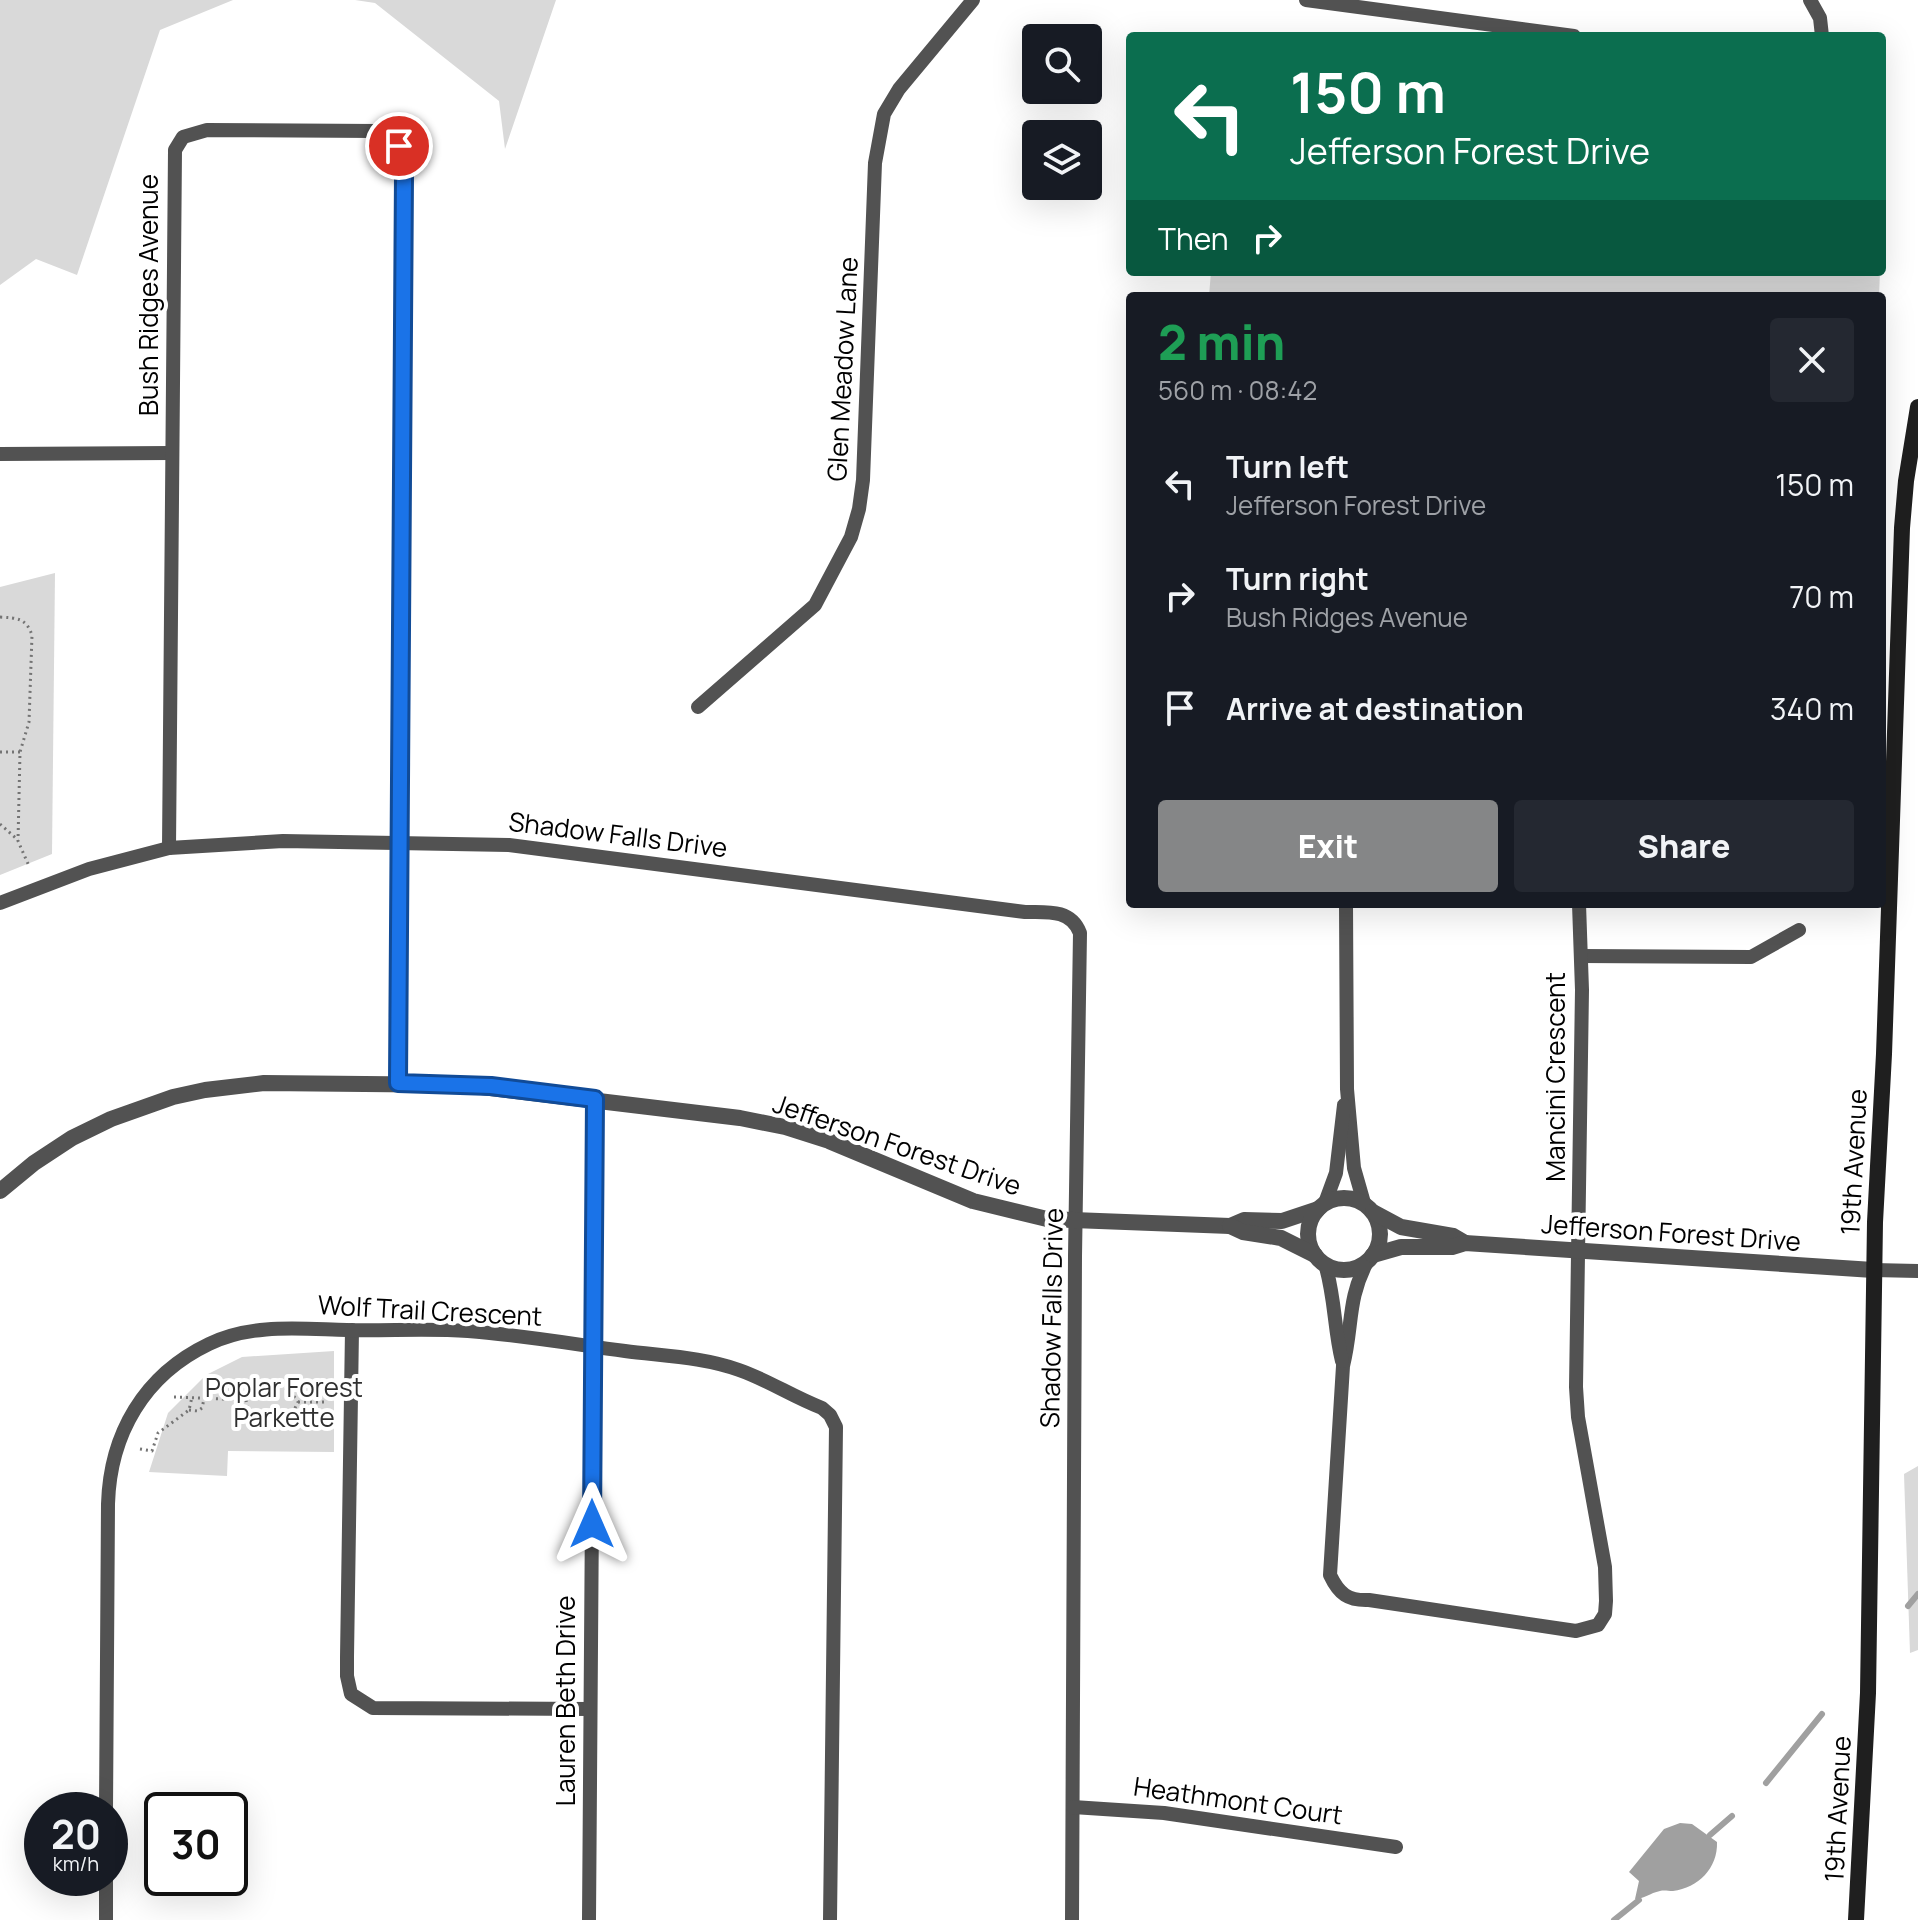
<!DOCTYPE html>
<meta charset="utf-8">
<style>
body{margin:0;font-family:Manrope,sans-serif;background:#242831;color:#f1f3f6;height:100vh;display:flex;flex-direction:column;font-size:30px;white-space:nowrap}
*{box-sizing:border-box;margin:0}
p{font-size:26px;color:#9ea1a6}
.icon{flex:none;width:44px;height:44px;fill:none;stroke:currentColor;stroke-width:2;stroke-linecap:round;stroke-linejoin:round}
.map{position:relative;flex:1;overflow:hidden}
.sheet{position:absolute;left:1126px;top:292px;width:760px;height:616px;display:flex;flex-direction:column;background:#171b24;border-radius:8px;box-shadow:0 8px 32px #0002}
.sheet>*{flex:none}
.hud{position:absolute;left:1126px;top:32px;width:760px;height:244px;border-radius:8px;box-shadow:0 8px 32px #0002;background:#0b6e4f;color:#fff;overflow:hidden}
.tools{position:absolute;left:1022px;top:24px;display:grid;gap:16px}
.tools a{display:grid;place-items:center;width:80px;height:80px;border-radius:8px;background:#171b24;box-shadow:0 8px 32px #0002;font-size:40px}
.speed{position:absolute;left:24px;top:1792px;display:flex;gap:16px;font-size:40px;font-weight:700;text-align:center}
.speed>*{display:grid;place-content:center;width:104px;height:104px;border-radius:50%;background:#171b24;box-shadow:0 8px 32px #0002;line-height:1}
.speed small{font-size:20px;font-weight:400}
.speed .limit{border:4px solid #111;border-radius:12px;background:#fff;color:#111}
.pin{position:absolute;display:grid;place-items:center;width:68px;height:68px;color:#fff;margin:-34px;border:4px solid #fff;border-radius:50%;box-shadow:0 2px 8px #0007}
.me{position:absolute;width:88px;margin:-44px;rotate:0deg;stroke-linejoin:round;filter:drop-shadow(0 0 6px #0008)}
.turn{display:flex;align-items:center;gap:28px;height:168px;padding:0 32px;font-size:36px}
.turn .icon{width:104px;height:104px;stroke-width:2.5}
.turn b{display:block;font-size:56px;line-height:68px}
.then{display:flex;align-items:center;height:76px;padding:0 32px;background:#0003;gap:16px;font-size:30px}
.round{display:grid;place-items:center;flex:none;width:84px;height:84px;border-radius:8px;background:#242831}
.overview{display:flex;align-items:center;justify-content:space-between;height:136px;padding:0 32px}
h1{font-size:48px;font-weight:800;line-height:60px;color:#1e9e55}
.button{display:flex;gap:16px;margin-top:auto;padding:16px 32px}
.button a{flex:1;height:92px;border-radius:8px;background:#858687;color:#fff;font-size:32px;font-weight:800;line-height:92px;text-align:center}
.button a+a{background:#242831;color:#f1f3f6}
ul{padding:0;list-style:none}
li{display:flex;align-items:center;gap:24px;height:112px;padding:0 32px}
li div{flex:1}
li b{display:block;font-size:30px}
li em{font-style:normal}
.map>svg:first-child{display:block}
.green{fill:#d9d9d9}
.water{fill:#a0a0a0}
.lines{fill:none;stroke-linecap:round;stroke-linejoin:round}
.stream{stroke:#a0a0a0;stroke-width:6}
.path{stroke:#747474;stroke-width:3;stroke-dasharray:2 4;stroke-linecap:butt}
.minor{stroke:#525252;stroke-width:14}
.tertiary{stroke:#525252;stroke-width:16}
.secondary{stroke:#1f1f1f;stroke-width:16}
.route-casing{stroke:#114b97;stroke-width:20}
.route{stroke:#1a73e8;stroke-width:14}
.labels{text-anchor:middle;stroke-width:8;stroke-linejoin:round;paint-order:stroke}
.street-label{font-size:26px;fill:#000;stroke:#fff}
.park-label{font-size:26px;fill:#303030;stroke:#fff}
</style>
<div class="map">
<svg width="1918" height="1920" viewBox="0 0 1918 1920">
<rect width="100%" height="100%" fill="#fff"/>
<g class="green">
<path d="M0,0H233L160,30L77,275L36,259L0,285Z"/>
<path d="M355,0H556L505,149L499,101L375,3Z"/>
<path d="M1211,272H1880L1879,296H1209Z"/>
<path d="M55,573L52,854L0,875V587Z"/>
<path d="M334,1351V1452L228,1451L227,1476L149,1472L168,1413L206,1375L242,1357Z"/>
<path d="M1918,1466V1650L1910,1653L1904,1474Z"/>
</g>
<path class="water" d="M1680,1823L1692,1824L1717,1842C1718,1868 1698,1888 1673,1891C1668,1891 1664,1890 1660,1891C1650,1893 1644,1899 1635,1899L1639,1881L1629,1872L1664,1829Z"/>
<g class="lines">
<g class="stream">
<path d="M1908,1606L1918,1594"/>
<path d="M1766,1783L1822,1714"/>
<path d="M1710,1835L1732,1816"/>
<path d="M1614,1920L1639,1900"/>
</g>
<g class="path">
<path d="M0,617C17,618 26,618 32,635L29,722L20,752"/>
<path d="M0,752H20L18,841L29,866"/>
<path d="M0,824L18,840"/>
<path d="M1831,906V904"/>
<path d="M174,1397L246,1400L248,1412L259,1419L279,1421L294,1410L298,1402C285,1381 254,1369 246,1400"/>
<path d="M298,1402H328"/>
<path d="M189,1410L198,1411L202,1408L204,1399"/>
<path d="M140,1449L152,1451L158,1433L189,1410L192,1397"/>
</g>
<g class="minor">
<path d="M1306,0L1574,36"/>
<path d="M1810,0L1820,18L1822,36"/>
<path d="M0,454L172,453"/>
<path d="M698,707L815,605L851,537L859,509L863,480L875,163L884,114L899,89L973,0"/>
<path d="M169,848L175,150L183,137L207,130L377,131C398,141 403,153 404,175L398,1083"/>
<path d="M0,903L89,869L169,848L283,841L509,845L1025,912C1047,912 1071,909 1080,933L1075,1256L1072,1920"/>
<path d="M1346,904L1347,1089L1354,1168L1364,1203"/>
<path d="M1581,956L1751,957L1799,930"/>
<path d="M1325,1203L1336,1173L1344,1105"/>
<path d="M1367,1262C1347,1300 1353,1326 1343,1366L1330,1575C1339,1594 1348,1601 1369,1600L1576,1631L1598,1625L1605,1614L1606,1601L1605,1567L1578,1417L1576,1387L1582,990L1579,904"/>
<path d="M1325,1264C1335,1296 1334,1329 1342,1361"/>
<path d="M1873,1270L1918,1271"/>
<path d="M352,1330L347,1657V1676L351,1694L373,1708L590,1709"/>
<path d="M1073,1807L1164,1813L1396,1847"/>
<path d="M106,1810L108,1504C110,1434 144,1375 209,1344C252,1323 301,1329 347,1330C387,1331 428,1328 468,1331C521,1335 573,1344 625,1351C663,1356 703,1357 739,1370C768,1380 793,1397 822,1408L830,1415L836,1427L830,1920"/>
<path d="M106,1920V1878"/>
<path d="M589,1920L595,1099"/>
</g>
<g class="tertiary">
<path d="M0,1191L34,1163L72,1138L111,1119L173,1097L205,1090L264,1083L465,1085L740,1118L785,1127L829,1141L973,1201L1047,1219L1230,1226L1244,1220L1282,1221L1318,1209"/>
<circle cx="1344" cy="1234" r="36"/>
<path d="M1373,1212L1401,1227L1453,1236L1465,1243"/>
<path d="M1230,1226L1243,1232L1281,1238L1315,1255"/>
<path d="M1373,1255L1401,1247H1452L1465,1243L1873,1270"/>
</g>
<path class="secondary" d="M1856,1920L1868,1693L1875,1222L1884,1054L1902,528L1906,481L1918,407"/>
</g>
<g class="lines">
<g class="route-casing">
<path id="route" d="M399,146L404,175L398,1083L491,1086L595,1099L592,1524"/>
</g>
<use href="#route" class="route"/>
</g>
<g class="labels">
<g class="street-label">
<text transform="translate(149 295) rotate(-90)" y="9">Bush Ridges Avenue</text>
<text transform="translate(843 369) rotate(-87)" y="9">Glen Meadow Lane</text>
<text transform="translate(618 835) rotate(7)" y="9">Shadow Falls Drive</text>
<text transform="translate(1556 1077) rotate(-90)" y="9">Mancini Crescent</text>
<text transform="translate(897 1145) rotate(19)" y="9">Jefferson Forest Drive</text>
<text transform="translate(1854 1162) rotate(-87)" y="9">19th Avenue</text>
<text transform="translate(1671 1233) rotate(4)" y="9">Jefferson Forest Drive</text>
<text transform="translate(430 1311) rotate(3)" y="9">Wolf Trail Crescent</text>
<text transform="translate(1052 1318) rotate(-89)" y="9">Shadow Falls Drive</text>
<text transform="translate(566 1701) rotate(-90)" y="9">Lauren Beth Drive</text>
<text transform="translate(1238 1801) rotate(8)" y="9">Heathmont Court</text>
<text transform="translate(1838 1809) rotate(-87)" y="9">19th Avenue</text>
</g>
<g class="park-label">
<text x="284" y="1397">Poplar Forest<tspan x="284" dy="30">Parkette</tspan></text>
</g>
</g>
</svg>
<div class="tools">
<a><svg class="icon" aria-label="search" viewBox="0 0 24 24"><circle cx="10" cy="10" r="6"/><path d="M15 15l6 6"/></svg></a>
<a><svg class="icon" aria-label="layers" viewBox="0 0 24 24"><path d="M12 4l9 5-9 5-9-5zM3 14l9 5 9-5"/></svg></a>
</div>
<div class="speed"><div>20<small>km/h</small></div><div class="limit">30</div></div>
<div class="pin" style="left:399px;top:146px;background:#d93025"><svg class="icon" aria-label="arrive" viewBox="0 0 24 24"><path d="M6 21V4h12l-3 4 3 4H6"/></svg></div>
<svg class="me" style="left:592px;top:1524px" viewBox="-20 -20 40 40"><path d="M0-17L14 15 0 8-14 15z" fill="#1a73e8" stroke="#fff" stroke-width="4"/></svg>
<div class="hud">
<div class="turn"><svg class="icon" aria-label="left" viewBox="0 0 24 24"><path d="M17 20v-9H6M10 6l-5 5 5 5"/></svg><div><b>150 m</b>Jefferson Forest Drive</div></div>
<div class="then">Then<svg class="icon" aria-label="right" viewBox="0 0 24 24"><path d="M7 20v-9h11M14 6l5 5-5 5"/></svg></div>
</div>
<section class="sheet">
<div class="overview"><div><h1>2 min</h1><p>560 m · 08:42</p></div><a class="round"><svg class="icon" aria-label="close" viewBox="0 0 24 24"><path d="M6 6l12 12M18 6L6 18"/></svg></a></div>
<ul>
<li><svg class="icon" aria-label="left" viewBox="0 0 24 24"><path d="M17 20v-9H6M10 6l-5 5 5 5"/></svg><div><b>Turn left</b><p>Jefferson Forest Drive</p></div><em>150 m</em></li>
<li><svg class="icon" aria-label="right" viewBox="0 0 24 24"><path d="M7 20v-9h11M14 6l5 5-5 5"/></svg><div><b>Turn right</b><p>Bush Ridges Avenue</p></div><em>70 m</em></li>
<li><svg class="icon" aria-label="arrive" viewBox="0 0 24 24"><path d="M6 21V4h12l-3 4 3 4H6"/></svg><div><b>Arrive at destination</b></div><em>340 m</em></li>
</ul>
<div class="button"><a>Exit</a><a>Share</a></div>
</section>
</div>
